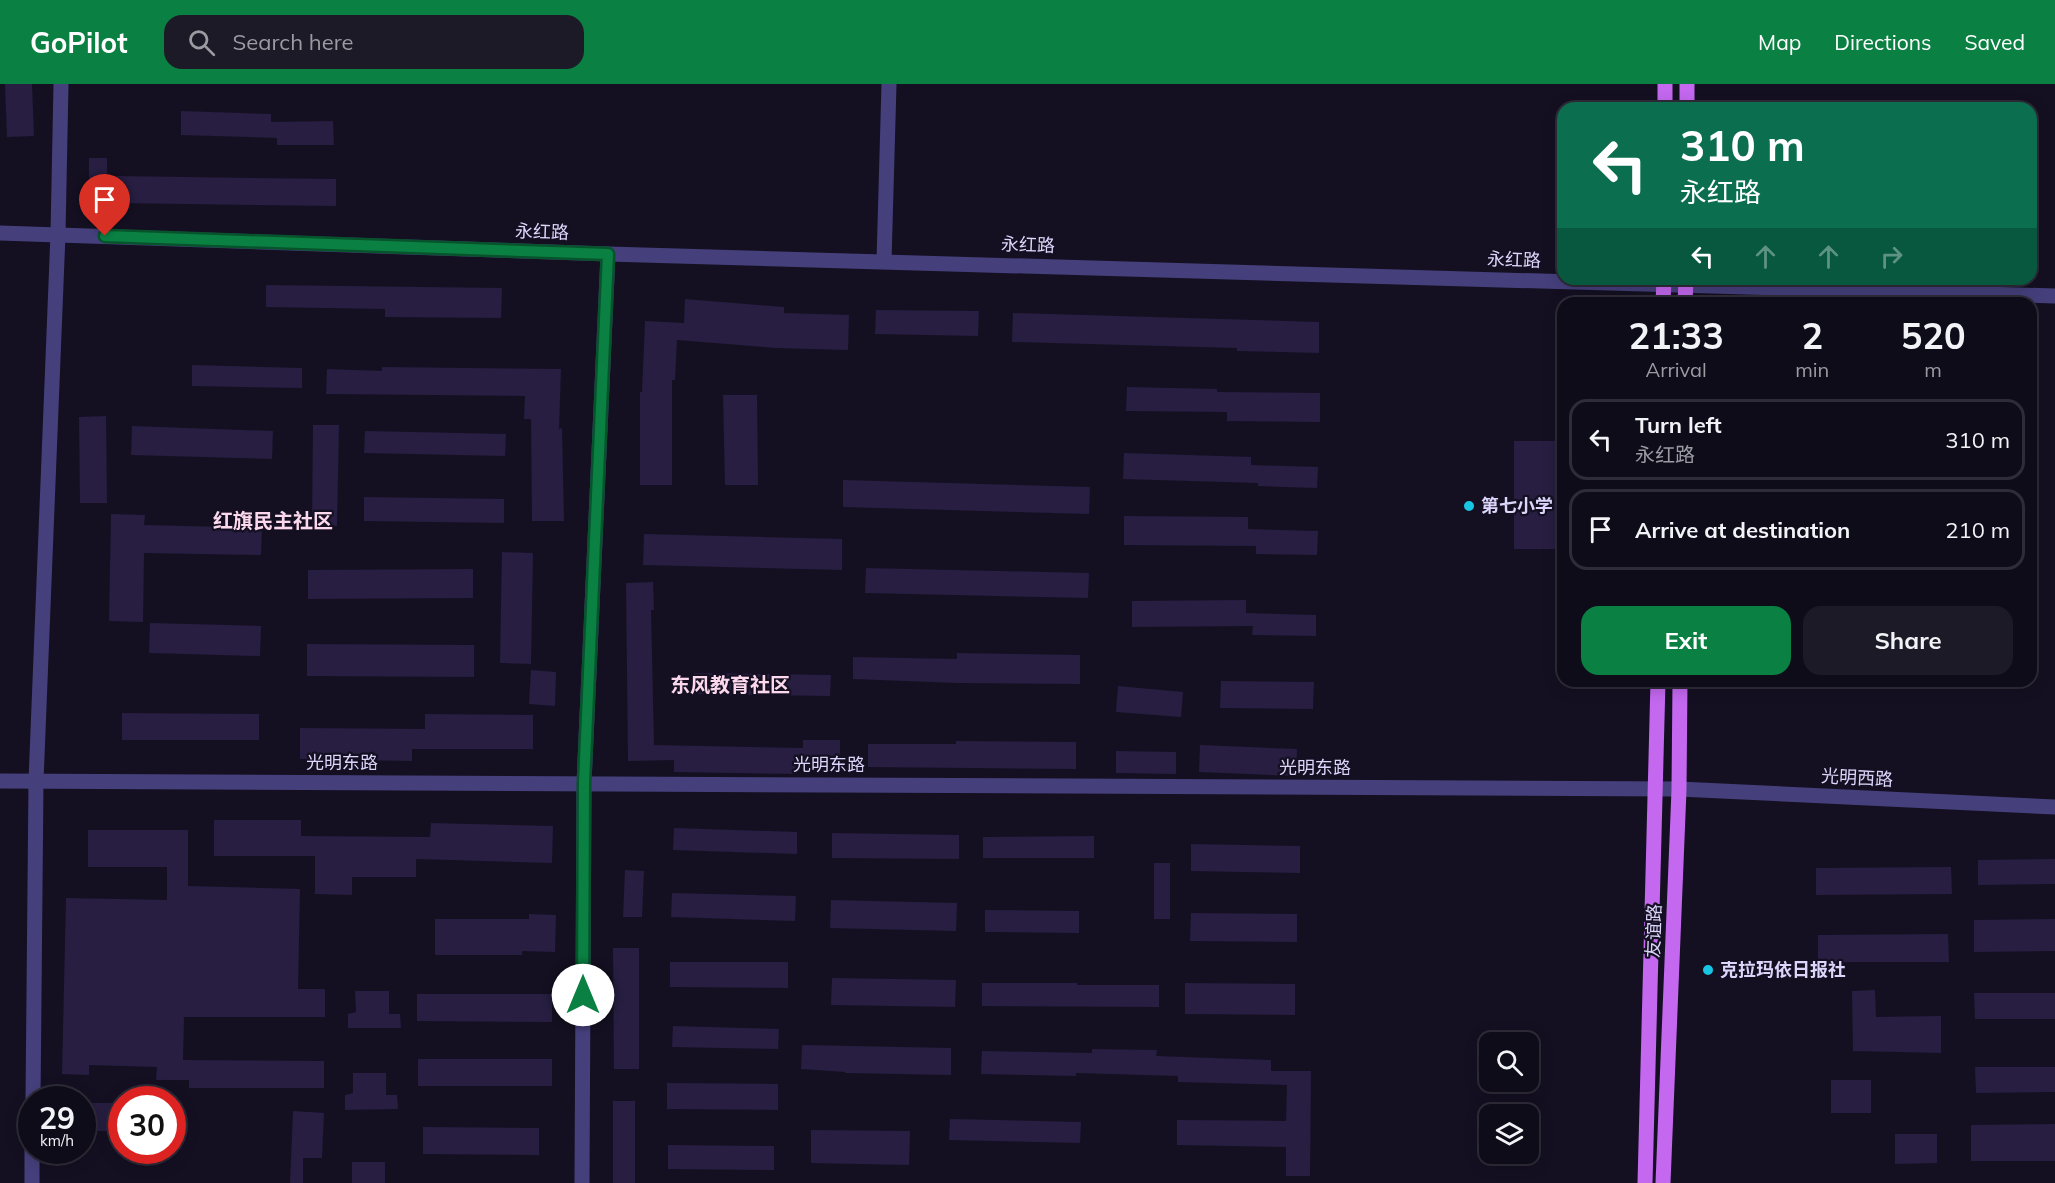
<!DOCTYPE html>
<meta charset="utf-8">
<style>
body{margin:0;font-family:Mulish,"Noto Sans SC",sans-serif;background:#1d1a27;color:#f1f3f6;height:100vh;display:flex;flex-direction:column;font-size:22px;white-space:nowrap}
*{box-sizing:border-box;margin:0}
p{font-size:20px;color:#9b9ba2}
.icon{flex:none;width:33px;height:33px;fill:none;stroke:currentColor;stroke-width:2;stroke-linecap:round;stroke-linejoin:round}
.map{position:relative;flex:1;overflow:hidden}
.details{position:absolute;left:1557px;top:213px;width:480px;height:390px;display:flex;flex-direction:column;background:#0f0c1a;border-radius:18px;box-shadow:0 3px 15px #0003,0 0 0 2px #2f2c39}
.details>*{flex:none}
.hud{position:absolute;left:1557px;top:18px;width:480px;height:183px;border-radius:18px;box-shadow:0 3px 15px #0003,0 0 0 2px #2f2c39;background:#0b6e4f;color:#fff;overflow:hidden}
.tools{position:absolute;left:1479px;top:948px;display:grid;gap:12px}
.tools a{display:grid;place-items:center;width:60px;height:60px;border-radius:12px;background:#0f0c1a;box-shadow:0 3px 15px #0003,0 0 0 2px #2f2c39;font-size:30px}
.speed{position:absolute;left:18px;top:1002px;display:flex;gap:12px;font-size:30px;font-weight:700;text-align:center}
.speed>*{display:grid;place-content:center;width:78px;height:78px;border-radius:50%;background:#0f0c1a;box-shadow:0 3px 15px #0003,0 0 0 2px #2f2c39;line-height:1}
.speed small{font-size:15px;font-weight:400}
.speed .limit{border:9px solid #d22;background:#fff;color:#111}
.pin{position:absolute;display:grid;place-items:center;width:51px;height:51px;color:#fff;margin:-62px -26px;border-radius:50% 50% 50% 0;rotate:-45deg;box-shadow:0 0 6px #0007}
.pin .icon{rotate:45deg}
.me{position:absolute;width:66px;margin:-33px;rotate:0deg;stroke-linejoin:round;filter:drop-shadow(0 0 4px #0008)}
.turn{display:flex;align-items:center;gap:21px;height:126px;padding:0 24px;font-size:27px}
.turn .icon{width:78px;height:78px;stroke-width:2.5}
.turn b{display:block;font-size:42px;line-height:51px}
.lanes{display:flex;align-items:center;height:57px;padding:0 24px;background:#0003;justify-content:center;gap:30px;direction:ltr}
.lanes .off{opacity:.35}
.eta{display:flex;justify-content:space-evenly;align-items:center;height:102px;text-align:center}
.eta b{font-size:36px;font-weight:700;line-height:42px}
.button{display:flex;gap:12px;margin-top:auto;padding:12px 24px}
.button a{flex:1;height:69px;border-radius:18px;background:#0b8043;color:#fff;font-size:24px;font-weight:700;line-height:69px;text-align:center}
.button a+a{background:#1d1a27;color:#f1f3f6}
ul{padding:0;list-style:none}
li{display:flex;align-items:center;gap:18px;height:81px;margin:0 12px 9px;padding:0 12px;border:3px solid #2f2c39;border-radius:18px}
li div{flex:1}
li b{display:block;font-size:22px}
li em{font-style:normal}
header{display:flex;align-items:center;gap:36px;box-sizing:border-box;height:84px;padding:0 30px;background:#0b8043;color:#fff}
header strong{font-size:28px}
nav{display:flex;gap:33px;margin-inline-start:auto;font-size:21px}
.search{width:420px;height:54px;background:#1d1a27;display:flex;align-items:center;gap:15px;box-sizing:border-box;padding:0 21px;border-radius:18px;color:#9b9ba2;font-size:22px}
.map>svg:first-child{display:block}
.building{fill:#271e41}
.lines{fill:none;stroke-linecap:round;stroke-linejoin:round}
.minor{stroke:#45407c;stroke-width:15}
.major{stroke:#c368ef;stroke-width:15}
.route-casing{stroke:#07532c;stroke-width:15}
.route{stroke:#0b8043;stroke-width:10}
.poi-dot{fill:#18c6e4;stroke:#141022;stroke-width:2}
.labels{text-anchor:middle;stroke-width:4.5;stroke-linejoin:round;paint-order:stroke}
.street-label{font-size:18px;fill:#dcd6fb;stroke:#141022}
.poi-label{font-size:18px;font-weight:bold;fill:#dcd6fb;stroke:#141022;text-anchor:start}
.neighbourhood-label{font-size:20px;font-weight:bold;fill:#fbd8ec;stroke:#141022}
</style>
<header>
<strong>GoPilot</strong>
<div class="search"><svg class="icon" aria-label="search" viewBox="0 0 24 24"><circle cx="10" cy="10" r="6"/><path d="M15 15l6 6"/></svg>Search here</div>
<nav><a>Map</a><a>Directions</a><a>Saved</a></nav>
</header>
<div class="map">
<svg width="2055" height="1099" viewBox="0 0 2055 1099">
<rect width="100%" height="100%" fill="#141022"/>
<g class="building">
<path d="M5,0H32L34,52L7,53Z"/>
<path d="M181,27L271,30V38L333,37L334,61H277V54L181,51Z"/>
<path d="M89,74H107V99L89,100Z"/>
<path d="M114,92L336,95V122L114,119Z"/>
<path d="M266,201L502,204L501,234L385,233V225L266,223Z"/>
<path d="M685,215L784,223V229L849,231L848,266L776,264L677,256L675,296H672V401H640V308H642L645,237L684,239Z"/>
<path d="M876,226L979,227L978,252L875,250Z"/>
<path d="M1013,229L1319,238V269L1237,267V264L1012,258Z"/>
<path d="M192,281L302,284V304L192,302Z"/>
<path d="M382,283L561,285L559,345L562,344L564,437H532L531,335H524L525,312L326,310L327,285L382,287Z"/>
<path d="M1127,303L1217,305V308L1320,309V338L1227,337V328L1126,327Z"/>
<path d="M723,311H757L758,401H725Z"/>
<path d="M106,332L107,419H80L79,333Z"/>
<path d="M313,341H339L337,442L312,441Z"/>
<path d="M132,342L273,347L272,375L131,371Z"/>
<path d="M365,347L506,350L505,372L364,369Z"/>
<rect x="1514" y="357" width="49" height="108"/>
<path d="M1124,369L1251,373V381L1318,383L1317,404L1258,402V399L1123,395Z"/>
<path d="M843,396L1090,403L1089,430L843,423Z"/>
<path d="M364,413L504,415V439L364,437Z"/>
<path d="M111,430L145,431L144,441L262,444L261,471L144,469L143,538L109,537Z"/>
<path d="M1124,432L1248,433V445L1318,447L1317,471L1256,470V462L1124,461Z"/>
<path d="M644,450L842,455V486L643,481Z"/>
<path d="M502,468L533,469L531,580L500,579Z"/>
<path d="M866,484L1089,489L1088,514L865,509Z"/>
<path d="M473,485V514L308,515V486Z"/>
<path d="M653,498L654,526H651L654,661L803,664V656H840V680L796,681V690L674,688V676L628,677L626,499Z"/>
<path d="M1246,516V529L1316,531V552L1252,551L1253,542L1132,543V517Z"/>
<path d="M150,539L261,542L260,572L149,569Z"/>
<path d="M307,560L474,561V593L307,592Z"/>
<path d="M957,569L1080,571V600L957,599L853,595V573L957,575Z"/>
<path d="M531,586L556,588L555,622L529,620Z"/>
<path d="M694,589L831,591L830,612L694,610Z"/>
<path d="M1221,597L1314,598L1313,625L1220,624Z"/>
<path d="M1118,602L1183,608L1181,633L1116,628Z"/>
<path d="M122,629L259,630V656H122Z"/>
<path d="M425,630L533,631V665H412V677L300,675V644L425,645Z"/>
<path d="M956,657L1076,658V685L868,683V660H956Z"/>
<path d="M1200,661L1297,665L1296,692L1199,688Z"/>
<path d="M1116,667L1176,668V690L1116,689Z"/>
<path d="M214,736H301V752L430,753L431,739L553,742L552,779L416,775V793H352V811L315,810V772H214Z"/>
<path d="M674,744L797,748V770L673,766Z"/>
<path d="M88,746H188V802L300,805L298,905H325V933H184L183,976L324,977V1004H189V996H156L157,983L89,981V991L62,990L66,814L167,816V783H88Z"/>
<path d="M832,749L959,751V775L832,774Z"/>
<path d="M1094,752V774H983V753Z"/>
<path d="M1191,760L1300,762V789L1191,787Z"/>
<path d="M2055,775V800L1978,801V776Z"/>
<rect x="1154" y="779" width="16" height="56"/>
<path d="M1951,783L1952,810L1816,811V784Z"/>
<path d="M625,786L644,787L642,833H623Z"/>
<path d="M672,809L796,812L795,837L671,833Z"/>
<path d="M831,816L957,819L956,847L830,844Z"/>
<path d="M985,826L1079,827V849L985,848Z"/>
<path d="M1191,829L1297,830V858L1190,857Z"/>
<path d="M529,830L556,831L555,868L522,867V871H435V835H529Z"/>
<path d="M2055,835V867L1974,868V836Z"/>
<path d="M1948,850L1949,878H1818V851Z"/>
<path d="M613,864H639V985H614Z"/>
<path d="M670,878H788V904L670,903Z"/>
<path d="M832,894L956,896L955,923L831,921Z"/>
<path d="M982,899H1077V901H1159V923L982,922Z"/>
<path d="M1185,899L1295,900V931L1185,930Z"/>
<path d="M1875,906L1876,933L1941,932V969L1853,967L1852,907Z"/>
<path d="M355,907H389V930H400L401,944H348V930L356,928Z"/>
<path d="M1974,909H2055V935H1975Z"/>
<path d="M417,910H552V938L417,937Z"/>
<path d="M673,942L779,945L778,965L672,963Z"/>
<path d="M802,961L951,964V991L845,989V988L801,985Z"/>
<path d="M1092,965L1157,966L1156,972L1271,976V987H1311L1310,1092H1286V1063L1177,1061V1036L1286,1037L1287,1001L1178,998V992L1076,989V992L981,990L982,967L1092,969Z"/>
<rect x="418" y="975" width="134" height="27"/>
<path d="M1975,983H2055V1008L1976,1009Z"/>
<path d="M353,989H386V1011H397L398,1025L345,1026V1011L353,1009Z"/>
<rect x="1831" y="996" width="40" height="33"/>
<path d="M667,999L778,1000V1026L667,1025Z"/>
<rect x="613" y="1017" width="22" height="82"/>
<rect x="82" y="1019" width="40" height="28"/>
<path d="M293,1027L324,1029L322,1074H303V1099H290Z"/>
<path d="M950,1035L1081,1038L1080,1059L949,1056Z"/>
<path d="M2055,1040V1077H1971V1041Z"/>
<path d="M423,1043L539,1044V1071L423,1070Z"/>
<path d="M811,1046L910,1047L909,1081L811,1079Z"/>
<path d="M1895,1050H1937V1079L1895,1080Z"/>
<path d="M668,1061L774,1062V1086L668,1085Z"/>
<rect x="352" y="1078" width="33" height="21"/>
</g>
<g class="lines">
<g class="minor">
<path d="M0,149L608,170L2055,212"/>
<path d="M884,177L889,0"/>
<path d="M0,697L1679,705L2055,723"/>
<path d="M33,1016L36,697L58,150L61,0"/>
<path d="M32,1099V1066"/>
<path d="M582,1099L584,699L608,170"/>
</g>
<g class="major">
<path d="M1665,24V0"/>
<path d="M1687,24V0"/>
<path d="M1663,219L1664,195"/>
<path d="M1685,219L1686,195"/>
<path d="M1645,1099L1658,597"/>
<path d="M1663,1099L1679,706L1680,597"/>
</g>
</g>
<g class="lines">
<g class="route-casing">
<path id="route" d="M105,152L608,170L584,699L583,911"/>
</g>
<use href="#route" class="route"/>
</g>
<g class="poi-dot">
<circle cx="1469" cy="422" r="6"/>
<circle cx="1708" cy="886" r="6"/>
</g>
<g class="labels">
<g class="street-label">
<text transform="translate(542 148) rotate(2)" y="6">永红路</text>
<text transform="translate(1028 161) rotate(2)" y="6">永红路</text>
<text transform="translate(1514 176) rotate(2)" y="6">永红路</text>
<text x="342" y="685">光明东路</text>
<text x="829" y="687">光明东路</text>
<text x="1315" y="690">光明东路</text>
<text transform="translate(1857 694) rotate(3)" y="6">光明西路</text>
<text transform="translate(1654 847) rotate(-88)" y="6">友谊路</text>
</g>
<g class="poi-label">
<text x="1481" y="428">第七小学</text>
<text x="1720" y="892">克拉玛依日报社</text>
</g>
<g class="neighbourhood-label">
<text x="273" y="444">红旗民主社区</text>
<text x="730" y="608">东风教育社区</text>
</g>
</g>
</svg>
<div class="tools">
<a><svg class="icon" aria-label="search" viewBox="0 0 24 24"><circle cx="10" cy="10" r="6"/><path d="M15 15l6 6"/></svg></a>
<a><svg class="icon" aria-label="layers" viewBox="0 0 24 24"><path d="M12 4l9 5-9 5-9-5zM3 14l9 5 9-5"/></svg></a>
</div>
<div class="speed"><div>29<small>km/h</small></div><div class="limit">30</div></div>
<div class="pin" style="left:105px;top:152px;background:#d93025"><svg class="icon" aria-label="arrive" viewBox="0 0 24 24"><path d="M6 21V4h12l-3 4 3 4H6"/></svg></div>
<svg class="me" style="left:583px;top:911px" viewBox="-20 -20 40 40"><circle r="19" fill="#fff"/><path d="M0-13L10 11 0 6-10 11z" fill="#0b8043"/></svg>
<div class="hud">
<div class="turn"><svg class="icon" aria-label="left" viewBox="0 0 24 24"><path d="M17 20v-9H6M10 6l-5 5 5 5"/></svg><div><b>310 m</b>永红路</div></div>
<div class="lanes"><svg class="icon" aria-label="left" viewBox="0 0 24 24"><path d="M17 20v-9H6M10 6l-5 5 5 5"/></svg><svg class="icon off" aria-label="ahead" viewBox="0 0 24 24"><path d="M12 20V5M6 11l6-6 6 6"/></svg><svg class="icon off" aria-label="ahead" viewBox="0 0 24 24"><path d="M12 20V5M6 11l6-6 6 6"/></svg><svg class="icon off" aria-label="right" viewBox="0 0 24 24"><path d="M7 20v-9h11M14 6l5 5-5 5"/></svg></div>
</div>
<section class="details">
<div class="eta">
<div><b>21:33</b><p>Arrival</p></div>
<div><b>2</b><p>min</p></div>
<div><b>520</b><p>m</p></div>
</div>
<ul>
<li><svg class="icon" aria-label="left" viewBox="0 0 24 24"><path d="M17 20v-9H6M10 6l-5 5 5 5"/></svg><div><b>Turn left</b><p>永红路</p></div><em>310 m</em></li>
<li><svg class="icon" aria-label="arrive" viewBox="0 0 24 24"><path d="M6 21V4h12l-3 4 3 4H6"/></svg><div><b>Arrive at destination</b></div><em>210 m</em></li>
</ul>
<div class="button"><a>Exit</a><a>Share</a></div>
</section>
</div>
